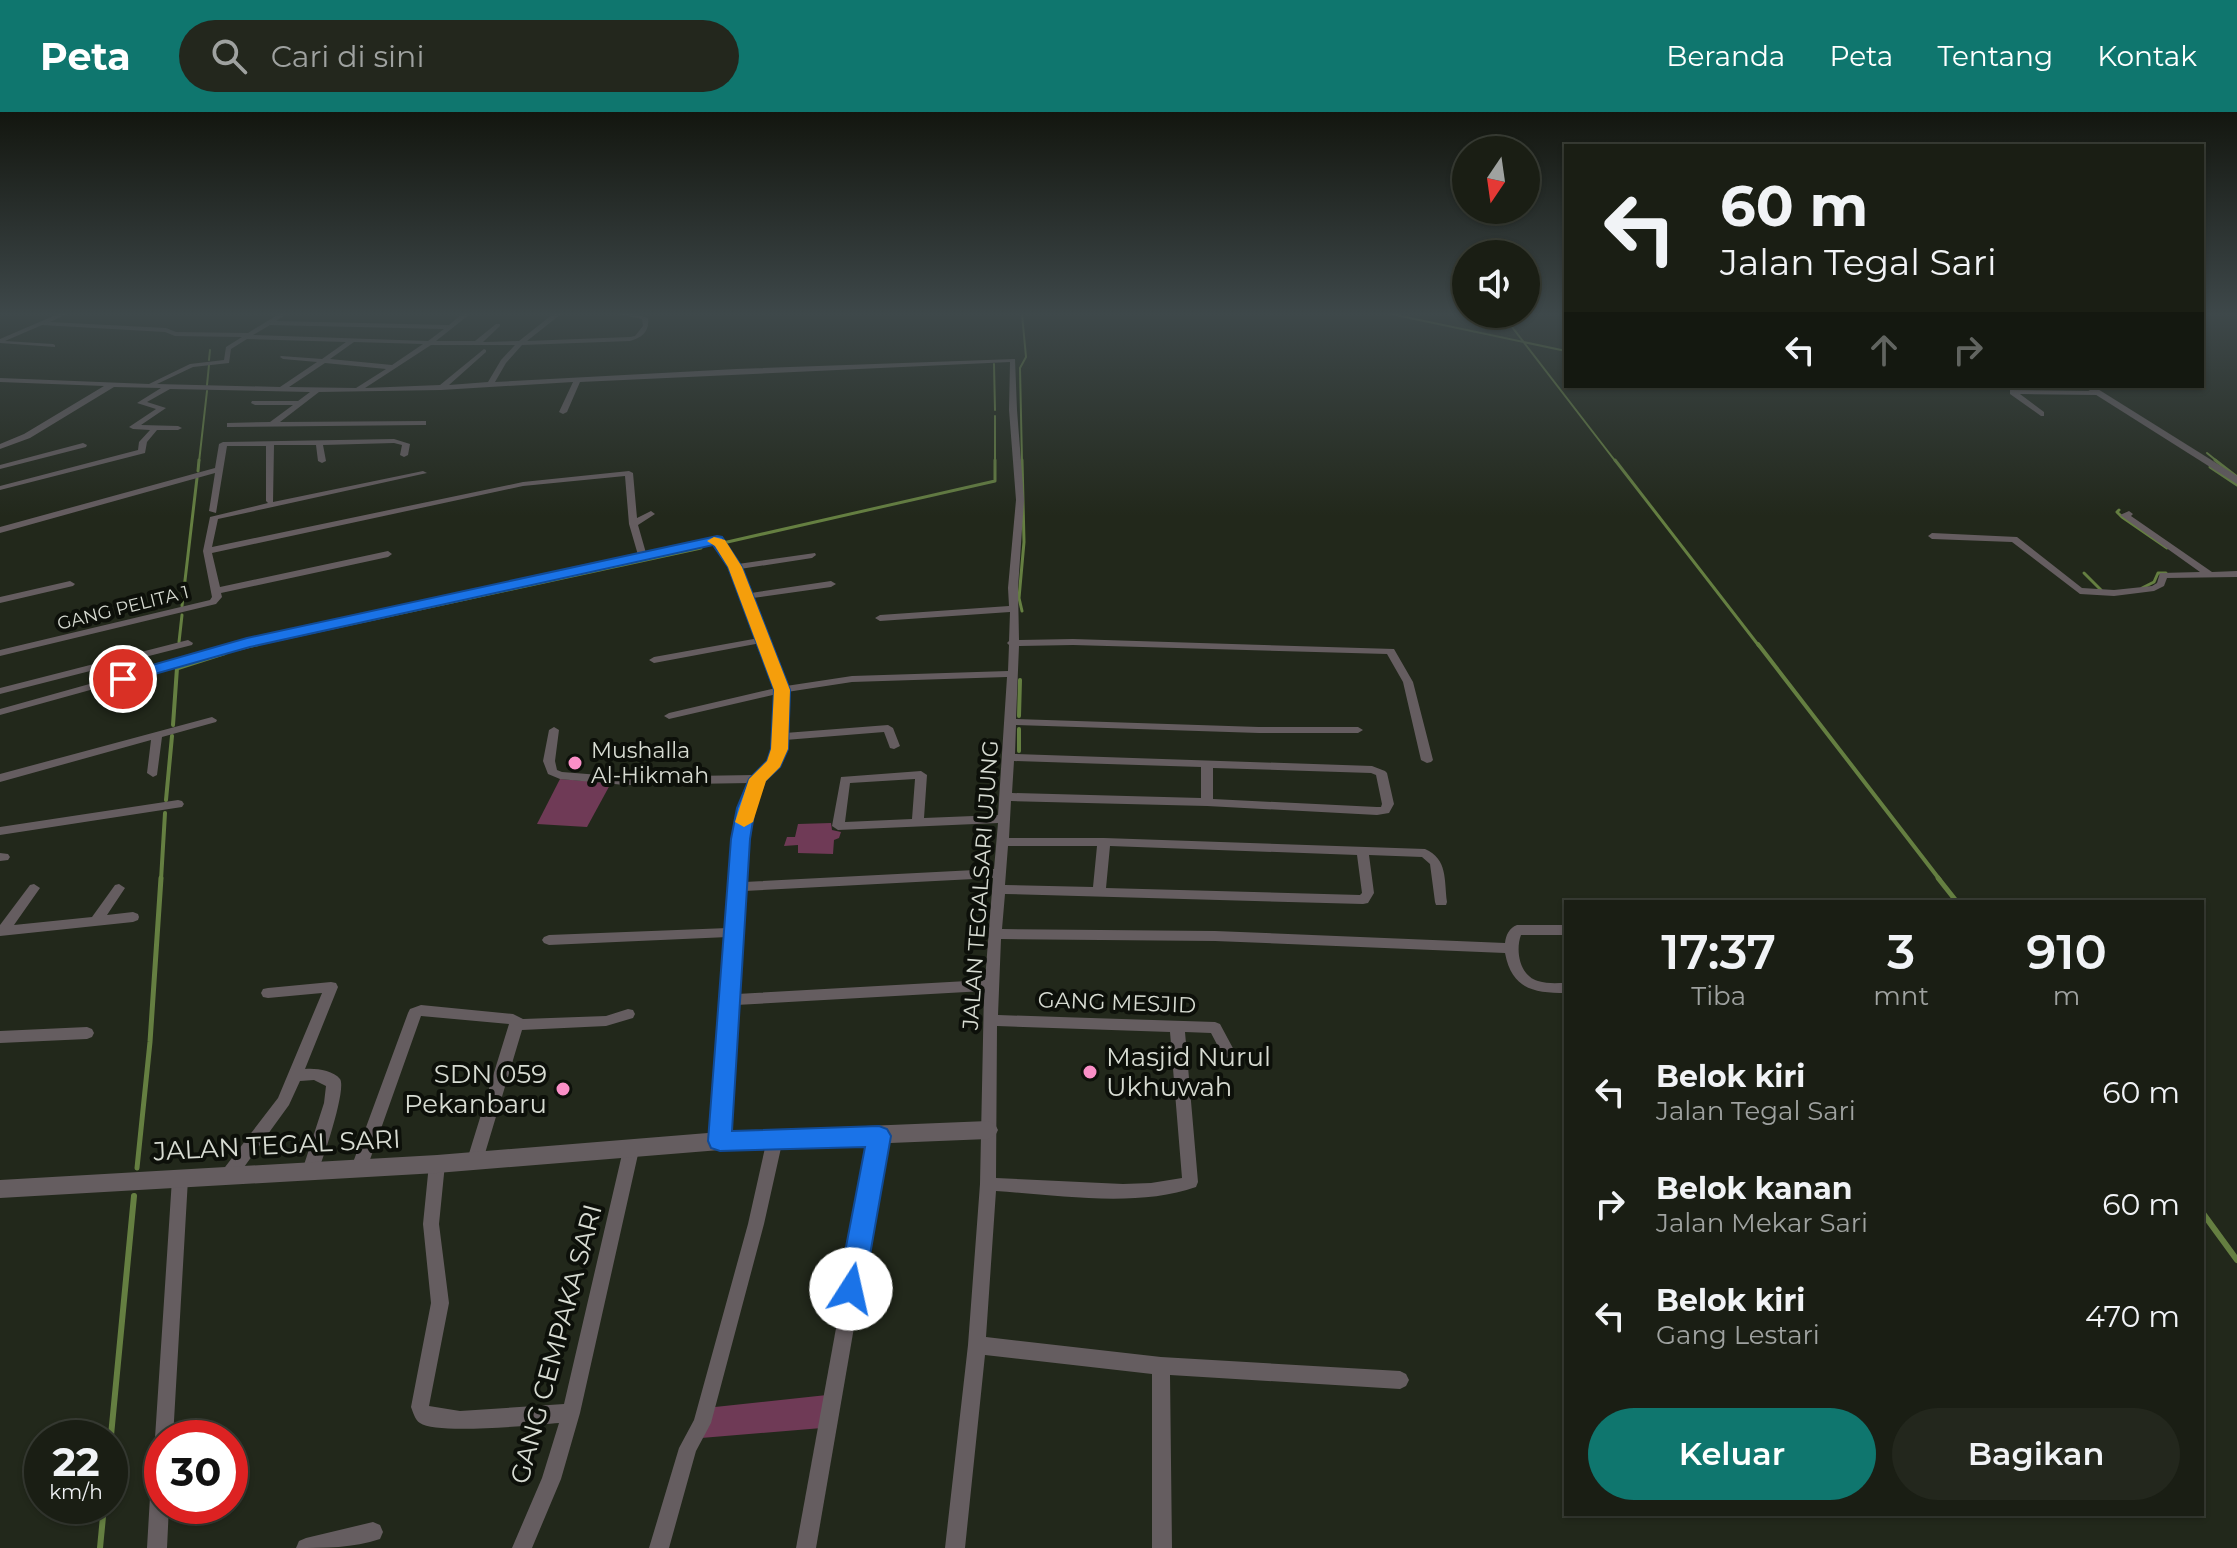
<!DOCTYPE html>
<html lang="id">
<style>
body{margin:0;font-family:Montserrat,sans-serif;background:#23271d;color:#f1f3f6;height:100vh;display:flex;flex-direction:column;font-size:30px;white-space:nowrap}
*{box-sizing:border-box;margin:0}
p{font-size:26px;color:#9fa2a0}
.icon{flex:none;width:44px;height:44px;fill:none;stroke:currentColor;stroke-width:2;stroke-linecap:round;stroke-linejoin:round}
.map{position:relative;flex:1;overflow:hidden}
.sheet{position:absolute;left:1564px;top:788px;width:640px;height:616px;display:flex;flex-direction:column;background:#1a1e14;border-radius:0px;box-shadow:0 2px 6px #0004,0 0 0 2px #383c34}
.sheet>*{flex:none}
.banner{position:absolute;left:1564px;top:32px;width:640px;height:244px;border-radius:0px;box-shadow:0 2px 6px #0004,0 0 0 2px #383c34;background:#1a1e14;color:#f1f3f6;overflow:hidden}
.needle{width:52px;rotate:193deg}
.tools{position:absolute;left:1452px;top:24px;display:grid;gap:16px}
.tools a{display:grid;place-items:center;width:88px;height:88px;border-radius:50%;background:#1a1e14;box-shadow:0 2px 6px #0004,0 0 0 2px #383c34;font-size:40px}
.speed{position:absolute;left:24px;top:1308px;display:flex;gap:16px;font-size:40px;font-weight:700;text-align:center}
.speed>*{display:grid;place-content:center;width:104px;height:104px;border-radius:50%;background:#1a1e14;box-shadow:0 2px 6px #0004,0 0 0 2px #383c34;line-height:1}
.speed small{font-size:20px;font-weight:400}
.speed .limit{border:12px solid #d22;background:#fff;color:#111}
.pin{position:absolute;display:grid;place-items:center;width:68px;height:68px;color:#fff;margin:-34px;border:4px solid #fff;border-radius:50%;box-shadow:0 2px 8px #0007}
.me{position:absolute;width:88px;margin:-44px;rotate:10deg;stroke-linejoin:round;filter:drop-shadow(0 0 6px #0008)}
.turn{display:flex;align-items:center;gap:28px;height:168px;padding:0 24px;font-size:36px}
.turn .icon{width:104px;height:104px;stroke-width:2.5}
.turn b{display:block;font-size:56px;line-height:68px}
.lanes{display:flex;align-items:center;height:76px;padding:0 24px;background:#0003;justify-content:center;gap:40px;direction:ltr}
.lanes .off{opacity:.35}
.eta{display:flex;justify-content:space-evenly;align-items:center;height:136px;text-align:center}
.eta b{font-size:48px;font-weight:600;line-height:56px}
.action{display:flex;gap:16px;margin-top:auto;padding:16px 24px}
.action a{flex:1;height:92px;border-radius:48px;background:#0f766e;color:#fff;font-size:32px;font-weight:600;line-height:92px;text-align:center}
.action a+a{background:#23271d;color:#f1f3f6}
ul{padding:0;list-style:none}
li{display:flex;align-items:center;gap:24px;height:112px;padding:0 24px}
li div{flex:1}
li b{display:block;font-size:30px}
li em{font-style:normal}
header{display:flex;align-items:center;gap:48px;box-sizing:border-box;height:112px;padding:0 40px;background:#0f766e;color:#fff}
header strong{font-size:38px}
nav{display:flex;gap:44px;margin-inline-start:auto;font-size:28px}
.search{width:560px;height:72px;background:#23271d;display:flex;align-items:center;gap:20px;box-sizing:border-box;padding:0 28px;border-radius:44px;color:#9fa2a0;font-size:30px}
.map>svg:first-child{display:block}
.green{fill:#6f3a56}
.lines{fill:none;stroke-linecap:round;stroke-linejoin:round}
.stream-far4{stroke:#657f41;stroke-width:2}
.stream-far3{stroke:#657f41;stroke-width:3}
.stream-far2{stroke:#657f41;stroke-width:4}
.stream-far1{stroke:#657f41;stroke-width:5}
.stream{stroke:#657f41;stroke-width:6}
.minor{fill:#655d60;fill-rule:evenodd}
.tertiary{fill:#655d60;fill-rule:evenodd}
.route{fill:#1a73e8;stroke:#114b97;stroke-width:2}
.slow{fill:#f59e0b}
.poi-dot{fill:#fa8fc7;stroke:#0d100a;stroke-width:3}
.labels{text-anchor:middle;stroke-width:8;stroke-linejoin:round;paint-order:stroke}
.far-street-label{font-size:18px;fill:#d7dbd2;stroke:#0d100a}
.poi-label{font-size:22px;fill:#d7dbd2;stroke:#0d100a;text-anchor:start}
.street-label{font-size:22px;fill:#d7dbd2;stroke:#0d100a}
.near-poi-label{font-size:26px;fill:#d7dbd2;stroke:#0d100a;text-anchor:start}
.near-street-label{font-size:26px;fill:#d7dbd2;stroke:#0d100a}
</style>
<header>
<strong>Peta</strong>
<div class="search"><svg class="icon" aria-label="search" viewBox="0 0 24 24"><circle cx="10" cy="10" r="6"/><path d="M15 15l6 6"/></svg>Cari di sini</div>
<nav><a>Beranda</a><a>Peta</a><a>Tentang</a><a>Kontak</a></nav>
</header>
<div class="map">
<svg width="2237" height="1436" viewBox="0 0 2237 1436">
<rect width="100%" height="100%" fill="#22281b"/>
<g class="green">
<path d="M560,667L611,671L587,715L537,712Z"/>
<path d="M831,711L832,718L841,720L839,726L834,728L833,742L798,741V733L784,734L787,725H795L798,712Z"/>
<path d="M827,1283L822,1316L701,1326L715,1295Z"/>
</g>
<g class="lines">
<g class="stream-far4">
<path d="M1022,202L1026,245L1020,256L1022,350"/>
<path d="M1391,202L1566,239"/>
<path d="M1502,202L1616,350"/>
<path d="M209,248L210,238"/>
<path d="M994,252L995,298"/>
<path d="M207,273L209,253"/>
<path d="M995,304V350"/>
<path d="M2207,341L2218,350"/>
<path d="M199,350L207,279"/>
</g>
<g class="stream-far3">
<path d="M1615,348L1759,534"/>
<path d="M2215,348L2237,365"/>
<path d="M2210,355L2237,373"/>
<path d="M198,359L199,348"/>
<path d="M2119,398L2117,400L2122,405L2167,436"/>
<path d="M723,431L995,369V348"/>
<path d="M2084,461L2101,478"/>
<path d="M2142,476L2154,470L2158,461H2166"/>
<path d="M182,494L197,366"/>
<path d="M1022,499L1019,486L1024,430L1022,348"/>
<path d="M179,530L182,503"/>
<path d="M249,534L701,436"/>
</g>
<g class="stream-far2">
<path d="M1758,532L1940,768"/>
<path d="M237,537L258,532"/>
<path d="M178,556L225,541"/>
<path d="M1019,604L1020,568"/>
<path d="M173,613L177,556"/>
<path d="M1019,617V639"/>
<path d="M166,688L172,624"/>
<path d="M161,768L165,701"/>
</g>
<g class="stream-far1">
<path d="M1938,766L1957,790"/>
<path d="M137,1056L150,930L161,766"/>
</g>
<g class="stream">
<path d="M2202,1100L2237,1148"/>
<path d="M110,1334L134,1084"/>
<path d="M100,1436L104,1394"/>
</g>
<g class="minor">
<path d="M58,202H67L50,210L166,216L176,220L248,221L279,202H287L276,209L449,213L462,202H470L436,229H475L496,212H500V214L483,230H486L519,229L553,202H561L527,229L630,225L635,224L643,214L642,207L617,202H635L648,206C650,219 642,226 630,229L522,233L506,251L495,270L736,257L1015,247L1017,298L1024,388L1018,476L1019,528L1073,527L1394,537L1413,570L1433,648L1431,650L1427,651L1421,648L1403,570L1387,542L1073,533L1019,534L1016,607L1259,615H1358L1363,618L1358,621H1259L1016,613L1015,642L1372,654L1385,659L1387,661L1394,692L1389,701L1377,703L1207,694L1011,689L1009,726H1104L1425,737C1448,747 1444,768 1447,790L1446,793H1436L1435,790L1430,752L1422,745L1369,743L1374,781L1368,791L1363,792L1005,782L1002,817L1215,819L1505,831C1506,823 1509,816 1517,813H1566V823H1521C1515,839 1520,864 1538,869C1547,872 1557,871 1566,871V881C1533,881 1512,877 1505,841L1215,829L1001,827L998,903L1215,910L1220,912L1235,940L1233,944L1228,946L1223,944L1211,921L1185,920L1198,1070L1196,1075C1137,1096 1057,1083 996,1079L986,1225L1161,1245L1400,1259L1406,1262L1409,1268L1406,1274L1400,1277L1170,1263L1172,1436H1152V1262L985,1243L965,1436H945L968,1233L980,1072L984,879L736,893L728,1029L725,1034L720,1036L715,1034L712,1029L728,825L549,833L544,831L542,828L544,825L549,823L728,816L735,727L740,696L751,671L625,673L560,667L548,662L543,649L549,618L554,615L559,618L555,649L557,658L562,660L625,665L755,663L769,651L773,637L777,582L669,607L664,604L669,601L776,576L761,531L654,551L649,548L654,545L759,526C747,493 736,459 715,431L249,534L0,603V597L247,528L638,443L629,412L625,364L523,374L212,441L220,475L388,439L392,442L388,445L221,481L222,485L216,492L0,544V538L210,488L212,485L203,439L210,405L268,391L266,389V334H227L216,401L209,399L215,361L0,421V415L215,356L219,332L223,330L394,327L410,332L408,343L404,345L400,343L402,333L394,331L323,333L326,349L322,351L318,349L316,333H274L273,390L423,359L427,361L218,407L212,435L523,370L629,359L633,361L637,406L651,399L655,402L638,413L646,441L717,425L720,426L738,452L815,441L816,443L812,446L740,457L751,481L831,469L836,472L831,475L753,486L786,574L852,564L1008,559L1009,533L1007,531L1009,529L1010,500L880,509L875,506L880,503L1009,494L1008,476L1016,388L1009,298L1010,250L580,270L567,300L563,302L559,300L573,270L441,278L319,280L280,310L426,309V313H423L230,315H227V311L270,310L293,293H255L251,291L252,289H298L310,280L170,277L147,290L166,296L141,313L178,314L182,316L178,318H157L147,330L145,341L0,378V374L138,338L139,330L150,318L133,317L129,315L156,297L137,291L161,276L114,275L30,326L0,337V332L24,322L104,274L0,270V266L149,272L190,252L224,248L226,235L242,225L175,224L165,220L42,213L5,229L53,232L55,233V235L0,231V227ZM270,213L444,217L428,229L253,223ZM247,227L346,230L322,247L281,244L280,245L283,247L317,250L280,275L157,272L193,255L229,251L231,237ZM354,230L423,232L392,253L330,247ZM431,233H515L501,248L488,270L449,273L486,240V238L484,237L440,273L365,276ZM325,251L386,257L356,276L289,275ZM1007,565L998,703L924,706L927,663L921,659L841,665L832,714L838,718L998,711L994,757L744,770C746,746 745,718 752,695C755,687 758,678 762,671C773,652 784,657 785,628L884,620L890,636L894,637L900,634L893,616L888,613L785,621L787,580L852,570ZM1014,649L1201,655V686L1012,681ZM1213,656L1371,661L1376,663L1382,692L1381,695H1377L1213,687ZM915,667L912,707L845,710L850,671ZM1008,734H1097L1093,775L1005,773ZM1110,734L1357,743L1362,781L1360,783L1106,776ZM993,766L985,868L737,882L744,779ZM997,914L1170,920L1182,1066L1151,1071L1123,1072L996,1066Z"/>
<path d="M2010,278L2098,279L2102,281L2098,283L2020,282L2044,300V304H2041L2010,282Z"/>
<path d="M83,331L87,333L86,335L0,357V353Z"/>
<path d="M2129,399L2133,402L2131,404L2212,460L2237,459V465L2167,466L2164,474L2154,479L2114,484L2080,482L2012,430L1932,427L1928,424L1932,421L2017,425L2082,476L2114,478L2152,474L2157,471L2160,461L2200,460L2120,403Z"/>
<path d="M70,469L75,472L73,474L0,491V485Z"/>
<path d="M188,528L193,531L192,533L0,582V576Z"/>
<path d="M212,605L217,608L216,610L162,625L157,663L153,665L147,661L151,628L0,670V662Z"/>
<path d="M178,688L182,689L184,692L182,695L0,723V715Z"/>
<path d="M0,741L8,742L10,745L8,748L0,749Z"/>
<path d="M34,772L40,776L14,813L92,805L115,773L119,772L125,776L107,803L133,800L138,802L139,805L138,808L133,810L0,824V813L30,773Z"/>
<path d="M331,870L336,871L338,875L305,957C315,956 333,958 340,967C347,977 322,1051 316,1064L310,1066L304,1064L302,1059L324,991L326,974L314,968L300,969L289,993L234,1069L228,1071L222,1069L220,1064L222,1059L278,986L322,881L268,886L263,885L261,881L263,877L268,876Z"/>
<path d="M421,893L513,902L523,907L606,904L628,897L633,898L635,902L633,906L606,914L522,918L483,1048L481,1053L475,1055L469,1053L467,1048L509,912L421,904L367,1056L365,1061L359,1063L353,1061L351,1056L408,901L410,897Z"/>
<path d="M87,915L92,917L94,921L92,925L87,927L0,931V919Z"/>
<path d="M879,1017L884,1019L887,1024L816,1436H796L871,1024L874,1019Z"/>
<path d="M775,1020L780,1022L783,1027L764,1112L711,1311L696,1339L669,1436H649L679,1336L694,1308L748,1112L767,1027L770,1022Z"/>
<path d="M631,1031L637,1033L639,1038L580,1301L561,1367L532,1436H512L542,1366L559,1311C534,1313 436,1323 420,1311C415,1308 413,1300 411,1295L431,1191L423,1112L429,1052L431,1047L437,1045L443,1047L445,1052L439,1112L449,1191L429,1294L460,1299L564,1292L623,1038L625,1033Z"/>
<path d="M180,1060L186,1062L188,1067L173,1326H162V1335L157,1333L155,1326L172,1067L174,1062Z"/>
<path d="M162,1341V1394H169L167,1436H147L152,1351L155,1344Z"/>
<path d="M373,1410L380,1413L383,1420L380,1427C353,1436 325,1436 296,1436L299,1429L306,1426Z"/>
</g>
<g class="tertiary">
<path d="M2082,274H2093L2237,364V372Z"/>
<path d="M988,1009L995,1012L998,1018L995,1024L988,1027L720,1038L437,1061L0,1086V1068L437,1043L720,1020Z"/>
</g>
</g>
<linearGradient id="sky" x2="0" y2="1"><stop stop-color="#13160f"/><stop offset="0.5" stop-color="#3e484a"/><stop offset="1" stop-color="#3e484a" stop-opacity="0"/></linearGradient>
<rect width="2237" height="404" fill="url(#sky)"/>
<path class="route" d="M717,424L722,425L742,455L790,578L788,637L780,655L765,669L755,696L750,727L732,1019L879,1014L887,1017L891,1024L864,1177L860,1185L851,1189L842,1185L838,1177L865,1035L720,1039L711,1036L708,1029L731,727L737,696L749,667L767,649L771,637L774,578L728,455L713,433L250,535L123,571L115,567L117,563L247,526Z"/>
<path class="slow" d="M714,425L725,428L742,455L790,578L788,637L780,655L766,669L753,710L744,715L735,710L749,667L767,649L771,637L774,578L728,455L715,434L707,429Z"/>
<g class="poi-dot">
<circle cx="575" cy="651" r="8"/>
<circle cx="1090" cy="960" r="8"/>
<circle cx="563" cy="977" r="8"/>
</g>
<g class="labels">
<g class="far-street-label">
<text transform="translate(123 496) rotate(-14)" y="6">GANG PELITA 1</text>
</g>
<g class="poi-label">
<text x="591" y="646">Mushalla<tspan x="591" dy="25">Al-Hikmah</tspan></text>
</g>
<g class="street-label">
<text transform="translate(980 773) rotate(-86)" y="8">JALAN TEGALSARI UJUNG</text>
<text transform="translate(1117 890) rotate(2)" y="8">GANG MESJID</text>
</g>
<g class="near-poi-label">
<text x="1106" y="954">Masjid Nurul<tspan x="1106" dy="30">Ukhuwah</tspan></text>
<text x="547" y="971" text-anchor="end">SDN 059<tspan x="547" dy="30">Pekanbaru</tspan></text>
</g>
<g class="near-street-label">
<text transform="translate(277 1033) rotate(-3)" y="9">JALAN TEGAL SARI</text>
<text transform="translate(556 1232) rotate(-75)" y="9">GANG CEMPAKA SARI</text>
</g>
</g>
</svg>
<div class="tools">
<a><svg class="needle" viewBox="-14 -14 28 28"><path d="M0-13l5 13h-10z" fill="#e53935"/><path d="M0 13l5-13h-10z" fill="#9fa2a0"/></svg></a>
<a><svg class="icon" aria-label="sound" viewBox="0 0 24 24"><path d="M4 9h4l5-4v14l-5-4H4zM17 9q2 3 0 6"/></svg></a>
</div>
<div class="speed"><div>22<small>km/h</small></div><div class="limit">30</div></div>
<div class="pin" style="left:123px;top:567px;background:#d93025"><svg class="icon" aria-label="arrive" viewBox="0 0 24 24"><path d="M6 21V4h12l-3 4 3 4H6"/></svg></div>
<svg class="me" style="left:851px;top:1177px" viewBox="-20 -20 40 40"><circle r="19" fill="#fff"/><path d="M0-13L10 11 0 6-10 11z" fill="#1a73e8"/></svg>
<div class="banner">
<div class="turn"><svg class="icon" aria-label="left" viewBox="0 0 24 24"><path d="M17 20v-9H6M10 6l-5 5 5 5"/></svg><div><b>60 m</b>Jalan Tegal Sari</div></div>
<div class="lanes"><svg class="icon" aria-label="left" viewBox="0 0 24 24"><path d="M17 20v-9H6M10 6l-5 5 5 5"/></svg><svg class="icon off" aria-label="ahead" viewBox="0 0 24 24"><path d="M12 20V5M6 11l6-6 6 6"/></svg><svg class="icon off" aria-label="right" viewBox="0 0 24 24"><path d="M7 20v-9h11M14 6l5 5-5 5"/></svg></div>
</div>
<section class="sheet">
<div class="eta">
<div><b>17:37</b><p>Tiba</p></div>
<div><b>3</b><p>mnt</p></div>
<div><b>910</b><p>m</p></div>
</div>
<ul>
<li><svg class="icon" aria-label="left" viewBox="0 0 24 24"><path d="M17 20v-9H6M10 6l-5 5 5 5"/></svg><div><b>Belok kiri</b><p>Jalan Tegal Sari</p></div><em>60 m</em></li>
<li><svg class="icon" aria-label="right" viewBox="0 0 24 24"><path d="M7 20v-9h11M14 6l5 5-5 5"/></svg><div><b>Belok kanan</b><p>Jalan Mekar Sari</p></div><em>60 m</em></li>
<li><svg class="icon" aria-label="left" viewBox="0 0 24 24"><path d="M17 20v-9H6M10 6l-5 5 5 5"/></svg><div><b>Belok kiri</b><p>Gang Lestari</p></div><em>470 m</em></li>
</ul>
<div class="action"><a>Keluar</a><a>Bagikan</a></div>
</section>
</div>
